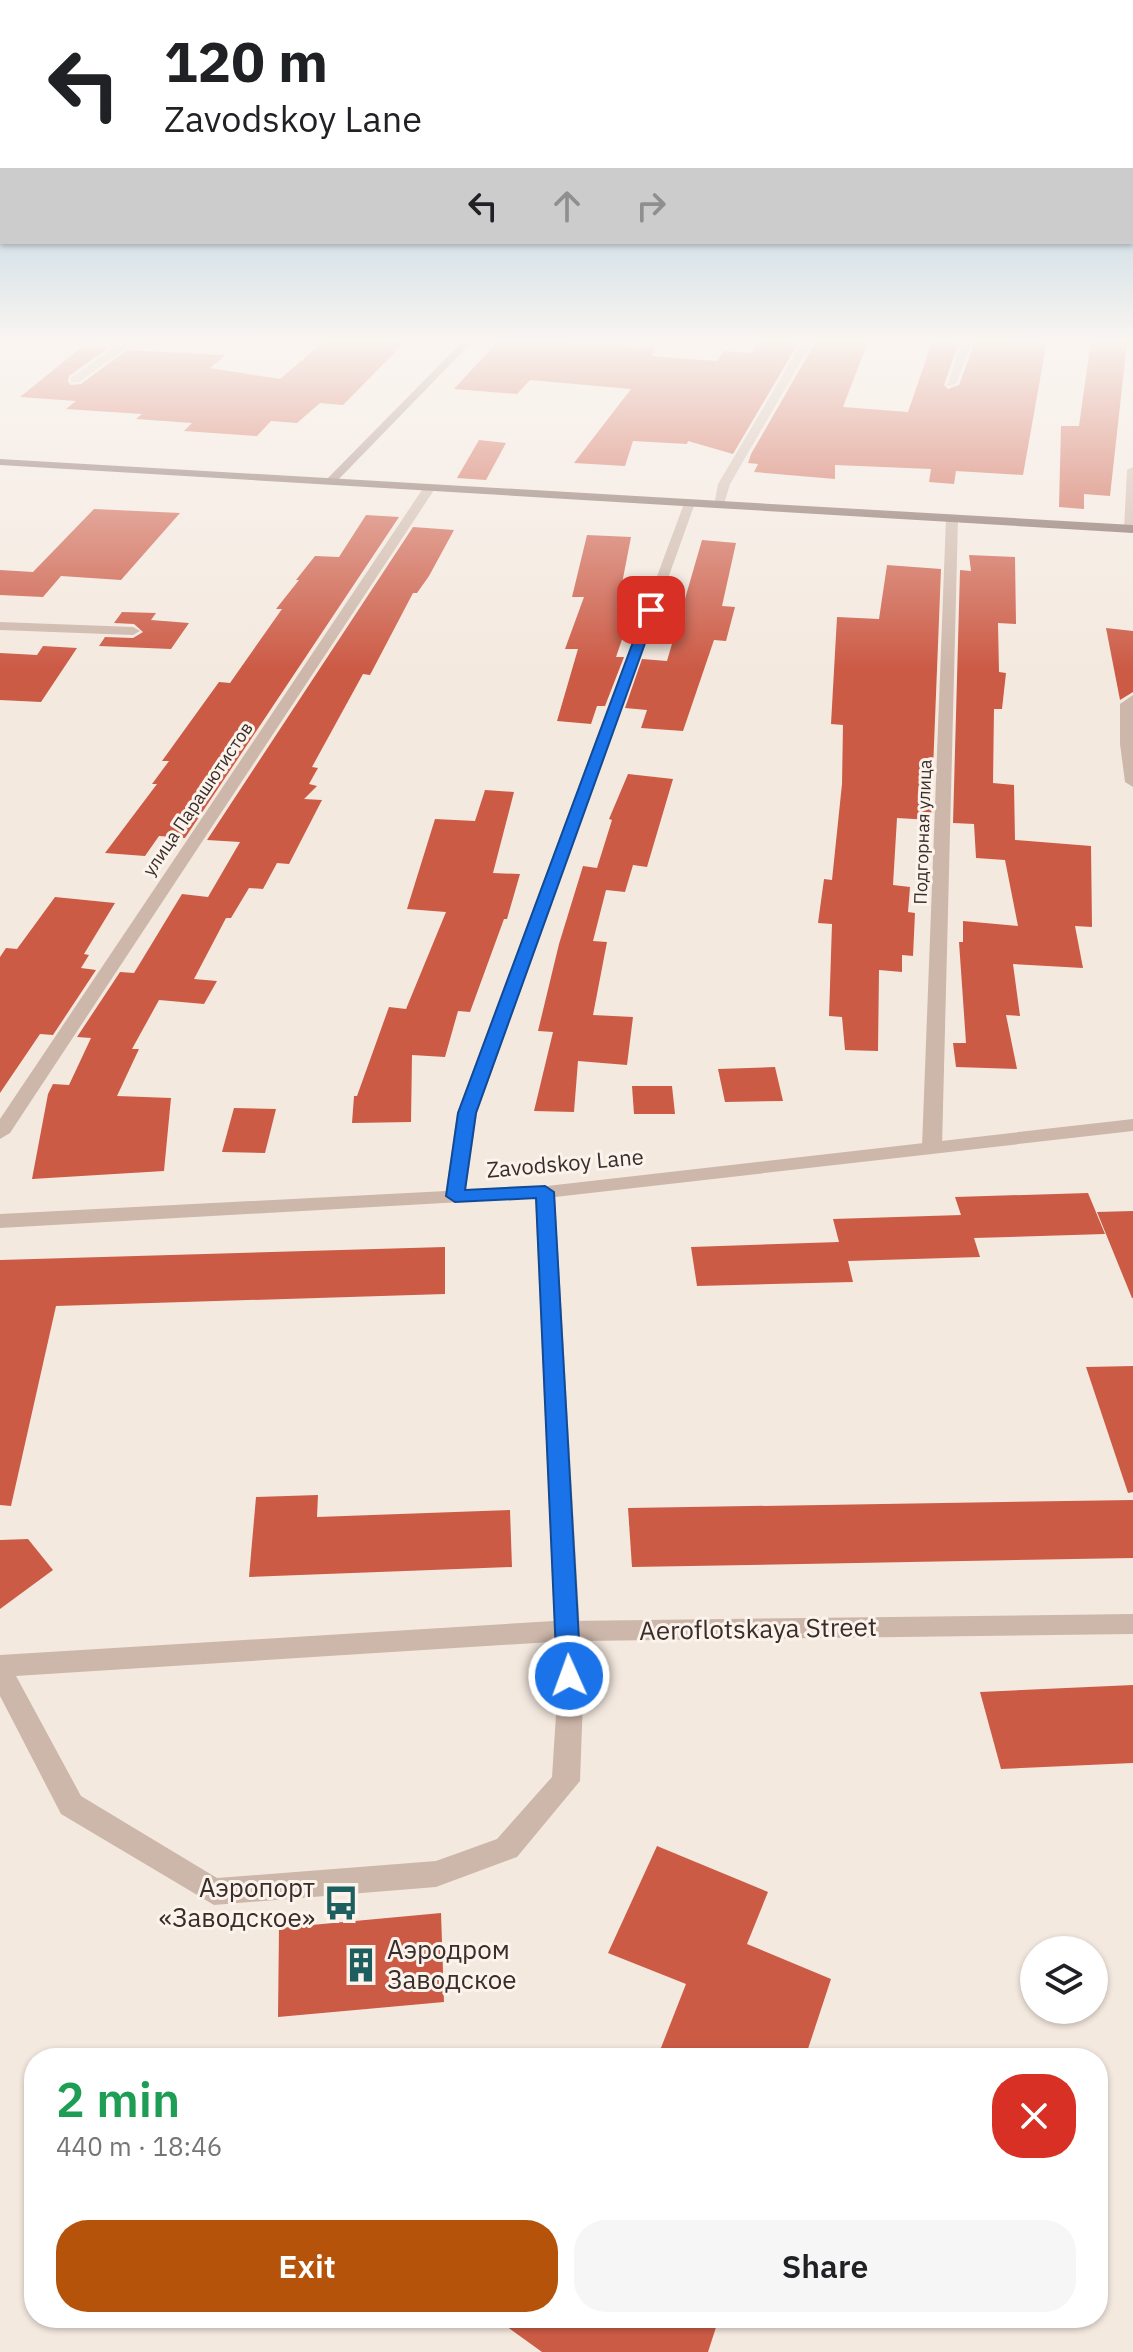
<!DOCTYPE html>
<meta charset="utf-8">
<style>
body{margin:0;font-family:"IBM Plex Sans",sans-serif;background:#f6f6f6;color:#202124;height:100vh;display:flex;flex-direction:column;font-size:30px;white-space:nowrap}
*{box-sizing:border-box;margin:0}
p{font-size:26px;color:#757577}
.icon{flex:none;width:44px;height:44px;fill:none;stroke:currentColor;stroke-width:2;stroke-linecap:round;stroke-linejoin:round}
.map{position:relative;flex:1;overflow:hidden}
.drawer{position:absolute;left:24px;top:2048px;width:1084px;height:280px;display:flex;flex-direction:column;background:#fff;border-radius:32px;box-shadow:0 2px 6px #0004}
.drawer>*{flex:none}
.hud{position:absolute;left:0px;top:0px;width:1134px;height:244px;box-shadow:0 2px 6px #0004;background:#fff;color:#202124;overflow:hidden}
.buttons{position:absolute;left:1020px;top:1936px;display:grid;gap:16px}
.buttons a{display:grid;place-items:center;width:88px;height:88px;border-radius:50%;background:#fff;box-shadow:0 2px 6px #0004;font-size:40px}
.pin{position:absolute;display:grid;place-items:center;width:68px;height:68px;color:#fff;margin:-34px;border-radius:16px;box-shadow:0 4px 12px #0006}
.me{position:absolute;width:88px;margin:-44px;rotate:358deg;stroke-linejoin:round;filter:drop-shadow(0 0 6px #0008)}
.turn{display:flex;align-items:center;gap:28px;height:168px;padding:0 32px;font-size:36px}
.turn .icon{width:104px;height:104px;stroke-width:2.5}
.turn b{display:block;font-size:56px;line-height:68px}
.lanes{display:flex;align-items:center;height:76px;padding:0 32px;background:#0003;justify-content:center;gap:40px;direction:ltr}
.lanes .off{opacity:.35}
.round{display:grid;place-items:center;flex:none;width:84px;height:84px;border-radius:32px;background:#f6f6f6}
.head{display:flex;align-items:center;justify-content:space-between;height:136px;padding:0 32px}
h1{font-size:48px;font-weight:600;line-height:60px;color:#1e9e55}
.cta{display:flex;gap:16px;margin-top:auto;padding:16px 32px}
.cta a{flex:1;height:92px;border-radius:32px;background:#b45309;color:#fff;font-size:32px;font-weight:600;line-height:92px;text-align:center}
.cta a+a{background:#f6f6f6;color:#202124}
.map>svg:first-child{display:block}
.building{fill:#cc5b46}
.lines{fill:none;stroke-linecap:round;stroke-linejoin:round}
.minor{fill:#cdb7aa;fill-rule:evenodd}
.tertiary{fill:#cdb7aa;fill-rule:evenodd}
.secondary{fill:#a1867b;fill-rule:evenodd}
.primary{fill:#7d635a;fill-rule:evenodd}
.route{fill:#1a73e8;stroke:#114b97;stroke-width:2}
.labels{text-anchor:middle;stroke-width:6;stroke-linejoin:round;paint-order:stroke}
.far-street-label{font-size:18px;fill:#3b2e2a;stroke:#fbf3ec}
.street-label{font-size:22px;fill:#3b2e2a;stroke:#fbf3ec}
.near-street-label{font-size:26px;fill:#3b2e2a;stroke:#fbf3ec}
.near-poi-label{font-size:26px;fill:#3b2e2a;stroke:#fbf3ec;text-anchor:end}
</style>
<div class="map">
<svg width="1133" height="2352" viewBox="0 0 1133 2352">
<rect width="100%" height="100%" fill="#f4e9df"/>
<g class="building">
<path d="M327,339H408L343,405L320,403L297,423L271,421L257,436L184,431L192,423L136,419L142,414L66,409L76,401L20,397L83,346L108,348L69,376L68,382L71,385L81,384L127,350L226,355L210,368L280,379Z"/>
<path d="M500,339L656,348L651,356L717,361L724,351L752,353L761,339L800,340L733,454L688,441L687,444L633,441L625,466L574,463L631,389L530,380L517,394L454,389Z"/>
<path d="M832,339H869L843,407L908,412L933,339H960L944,385L948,389L959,385L976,339L1047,340L1023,475L956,471L954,484L929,482L931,469L835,465V479L754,472L758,464L748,463L751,454L816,341L830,342Z"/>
<path d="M1091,340L1127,342L1110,496L1084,494V509L1059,507L1061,426H1079Z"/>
<path d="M479,440L506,443L486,480L457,478Z"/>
<path d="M94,509L180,513L121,580L61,576L43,597L0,595V570L33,572Z"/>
<path d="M366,515L399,517L185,838L159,836L145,856L105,853L157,784H152L169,761H162L219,682L230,683L282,609H276L299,580H296L315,556L339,557Z"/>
<path d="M413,527L454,530L429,576L417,593H413L370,675L363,674L312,767L318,768L309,784L317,786L304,799L322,800L289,864L277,863L263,889L249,888L231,918H226L194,979L217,981L204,1004L159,1000L132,1049H139L117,1096L171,1098L164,1171L32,1179L48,1094L53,1084L69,1085L91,1038L77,1037L120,972L134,973L182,894L208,897L240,842L207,840Z"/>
<path d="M587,535L631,537L618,604H626L623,618L629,619L616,657H624L605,706H597L591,724L557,721L578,649H565L584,597H572Z"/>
<path d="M702,540L736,543L722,606L735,607L726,641L714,640L683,731L641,728L647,710L625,708L642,659L667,661Z"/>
<path d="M969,555L1015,557L1016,624L998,623L999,672L1006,673L1002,709H994L993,783L1014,785L1015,840L1091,846L1092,927L1075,926L1083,968L1013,964L1020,1016L1006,1015L1017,1069L956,1067L953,1043H966L959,942H963V921L1018,926L1005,860L976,858L974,824L953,823L960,570L971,571Z"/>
<path d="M887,565L941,569L931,820L897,818L893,885L910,887L908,912L915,913L913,956L902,955V972L879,970L878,1051L845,1050L842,1017L829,1016L832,924L818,923L824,879L832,880L842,784L843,725L831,724L837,617L879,619Z"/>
<path d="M122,612L156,613L151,620L189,623L171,649L99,646L105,637L133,638L143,632L134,624L114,623Z"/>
<path d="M1106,628L1133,631V692L1120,700Z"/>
<path d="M43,646L77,648L41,702L0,700V653L37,655Z"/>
<path d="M628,774L673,779L647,867L633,865L625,892L606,890L593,941L607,942L593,1015L633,1017L627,1065L578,1061L574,1112L534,1111L553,1032L538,1031L559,944L583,866L597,868L612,820L609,819Z"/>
<path d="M485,790L514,792L493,873L520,874L507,919H504L470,1012L458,1011L445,1057L412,1055L411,1122L352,1123L354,1096H357L389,1007L406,1009L446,912L407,909L435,819L475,821Z"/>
<path d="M55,897L115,903L84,954L89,955L81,968L96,970L53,1035L40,1034L0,1093V957L6,948L17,949Z"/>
<path d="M775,1067L783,1101L725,1102L718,1069Z"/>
<path d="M632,1086H672L675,1114H634Z"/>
<path d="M234,1108L276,1109L265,1153L222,1152Z"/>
<path d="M1088,1193L1105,1234L974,1238L980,1257L848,1261L853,1282L697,1286L691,1247L839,1242L833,1219L961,1215L955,1197Z"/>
<path d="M1133,1211V1298H1132L1097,1212Z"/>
<path d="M445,1247V1294L56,1306L11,1506L0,1505V1260Z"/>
<path d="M1133,1366V1492L1128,1493L1086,1367Z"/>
<path d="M318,1495L317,1517L510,1510L512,1567L249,1577L256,1497Z"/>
<path d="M1133,1500V1558L632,1567L628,1508Z"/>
<path d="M28,1539L53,1570L0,1609V1540Z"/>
<path d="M1133,1685V1763L1001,1769L980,1692Z"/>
<path d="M657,1846L768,1892L747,1944L831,1979L805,2058H657L686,1984L608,1953Z"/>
<path d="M441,1913L444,2002L278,2017L279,1928Z"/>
<path d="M495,2318H719L708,2352H542Z"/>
</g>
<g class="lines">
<g class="minor">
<path d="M127,339H138L79,382H71V378Z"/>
<path d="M963,339H973L956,384L947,386Z"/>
<path d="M1133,467V532L1130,533L1124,529L1127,470Z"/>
<path d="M430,484L436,487L10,1133L0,1139V1119L424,487Z"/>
<path d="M685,501L695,503L477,1113L466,1190L545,1186L555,1192L552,1197L0,1228V1214L446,1191L457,1113Z"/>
<path d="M952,514L958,518L942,1147L932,1153L922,1147L946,518Z"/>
<path d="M0,622L133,627L140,631L133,635L0,630Z"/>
<path d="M1133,695V787L1125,782L1120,744V704Z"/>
<path d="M1133,1614V1634L580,1641L583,1699L580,1781L517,1857L436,1887L214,1905L61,1814L0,1696V1660L9,1663L81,1796L217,1878L436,1861L497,1839L552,1777L557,1699L554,1631L558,1624L567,1621Z"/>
</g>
<g class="tertiary">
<path d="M804,339H814L730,484L724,504L714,506L718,484Z"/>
<path d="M1133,1119V1131L555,1197L580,1631L576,1638L567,1641L0,1677V1655L554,1621L535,1192L538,1187Z"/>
</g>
<path class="secondary" d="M465,339H475L335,483H327V479Z"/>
<path class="primary" d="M0,459L1133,525V533L0,465Z"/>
</g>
<linearGradient id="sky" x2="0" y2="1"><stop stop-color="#7db4d2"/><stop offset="0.51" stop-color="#faf5f1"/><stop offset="1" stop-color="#faf5f1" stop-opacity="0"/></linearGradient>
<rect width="1133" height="668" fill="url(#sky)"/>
<path class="route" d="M651,606L657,610L476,1113L465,1190L545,1186L554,1192L581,1676L577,1683L569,1686L560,1683L557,1676L536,1198L455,1202L446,1196L458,1113L645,610Z"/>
<defs>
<g id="bus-bare" transform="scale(2.76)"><path d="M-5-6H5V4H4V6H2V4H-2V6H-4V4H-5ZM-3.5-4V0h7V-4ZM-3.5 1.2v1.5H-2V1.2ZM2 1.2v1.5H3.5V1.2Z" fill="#1d5f5e" stroke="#fbf3ec" stroke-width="2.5" paint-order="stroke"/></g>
<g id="building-bare" transform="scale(2.76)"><path d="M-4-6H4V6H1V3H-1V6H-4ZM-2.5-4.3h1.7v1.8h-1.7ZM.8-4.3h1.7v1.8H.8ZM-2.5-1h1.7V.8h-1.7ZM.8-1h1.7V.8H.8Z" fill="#1d5f5e" stroke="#fbf3ec" stroke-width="2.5" paint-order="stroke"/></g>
</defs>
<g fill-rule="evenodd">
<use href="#bus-bare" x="341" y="1903"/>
<use href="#building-bare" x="361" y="1965"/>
</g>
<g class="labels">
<g class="far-street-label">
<text transform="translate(198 799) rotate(-56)" y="6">улица Парашютистов</text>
<text transform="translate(923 832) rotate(-88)" y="6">Подгорная улица</text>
</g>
<g class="street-label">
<text transform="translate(565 1163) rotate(-5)" y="8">Zavodskoy Lane</text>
</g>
<g class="near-street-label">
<text transform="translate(758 1629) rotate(-1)" y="9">Aeroflotskaya Street</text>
</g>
<g class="near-poi-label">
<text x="315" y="1897">Аэропорт<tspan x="315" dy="30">«Заводское»</tspan></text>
<text x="387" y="1959" text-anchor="start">Аэродром<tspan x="387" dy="30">Заводское</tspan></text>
</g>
</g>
</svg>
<div class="buttons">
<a><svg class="icon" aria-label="layers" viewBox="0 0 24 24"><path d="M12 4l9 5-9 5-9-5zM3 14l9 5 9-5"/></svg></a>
</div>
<div class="pin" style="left:651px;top:610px;background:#d93025"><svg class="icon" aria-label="arrive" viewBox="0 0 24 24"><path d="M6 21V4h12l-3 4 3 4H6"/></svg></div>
<svg class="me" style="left:569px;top:1676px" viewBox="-20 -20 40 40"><circle r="17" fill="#1a73e8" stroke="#fff" stroke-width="3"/><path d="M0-11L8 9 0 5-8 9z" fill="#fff"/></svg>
<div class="hud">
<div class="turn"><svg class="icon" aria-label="left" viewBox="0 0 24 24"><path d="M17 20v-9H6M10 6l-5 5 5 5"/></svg><div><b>120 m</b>Zavodskoy Lane</div></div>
<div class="lanes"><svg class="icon" aria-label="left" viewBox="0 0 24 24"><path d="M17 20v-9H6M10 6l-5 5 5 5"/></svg><svg class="icon off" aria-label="ahead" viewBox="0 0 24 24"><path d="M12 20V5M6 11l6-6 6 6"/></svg><svg class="icon off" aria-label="right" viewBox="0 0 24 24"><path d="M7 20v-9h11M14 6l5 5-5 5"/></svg></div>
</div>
<section class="drawer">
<div class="head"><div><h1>2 min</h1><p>440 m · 18:46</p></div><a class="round" style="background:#d93025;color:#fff"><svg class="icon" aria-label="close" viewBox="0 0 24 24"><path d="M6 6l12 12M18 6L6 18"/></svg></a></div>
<div class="cta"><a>Exit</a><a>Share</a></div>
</section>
</div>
